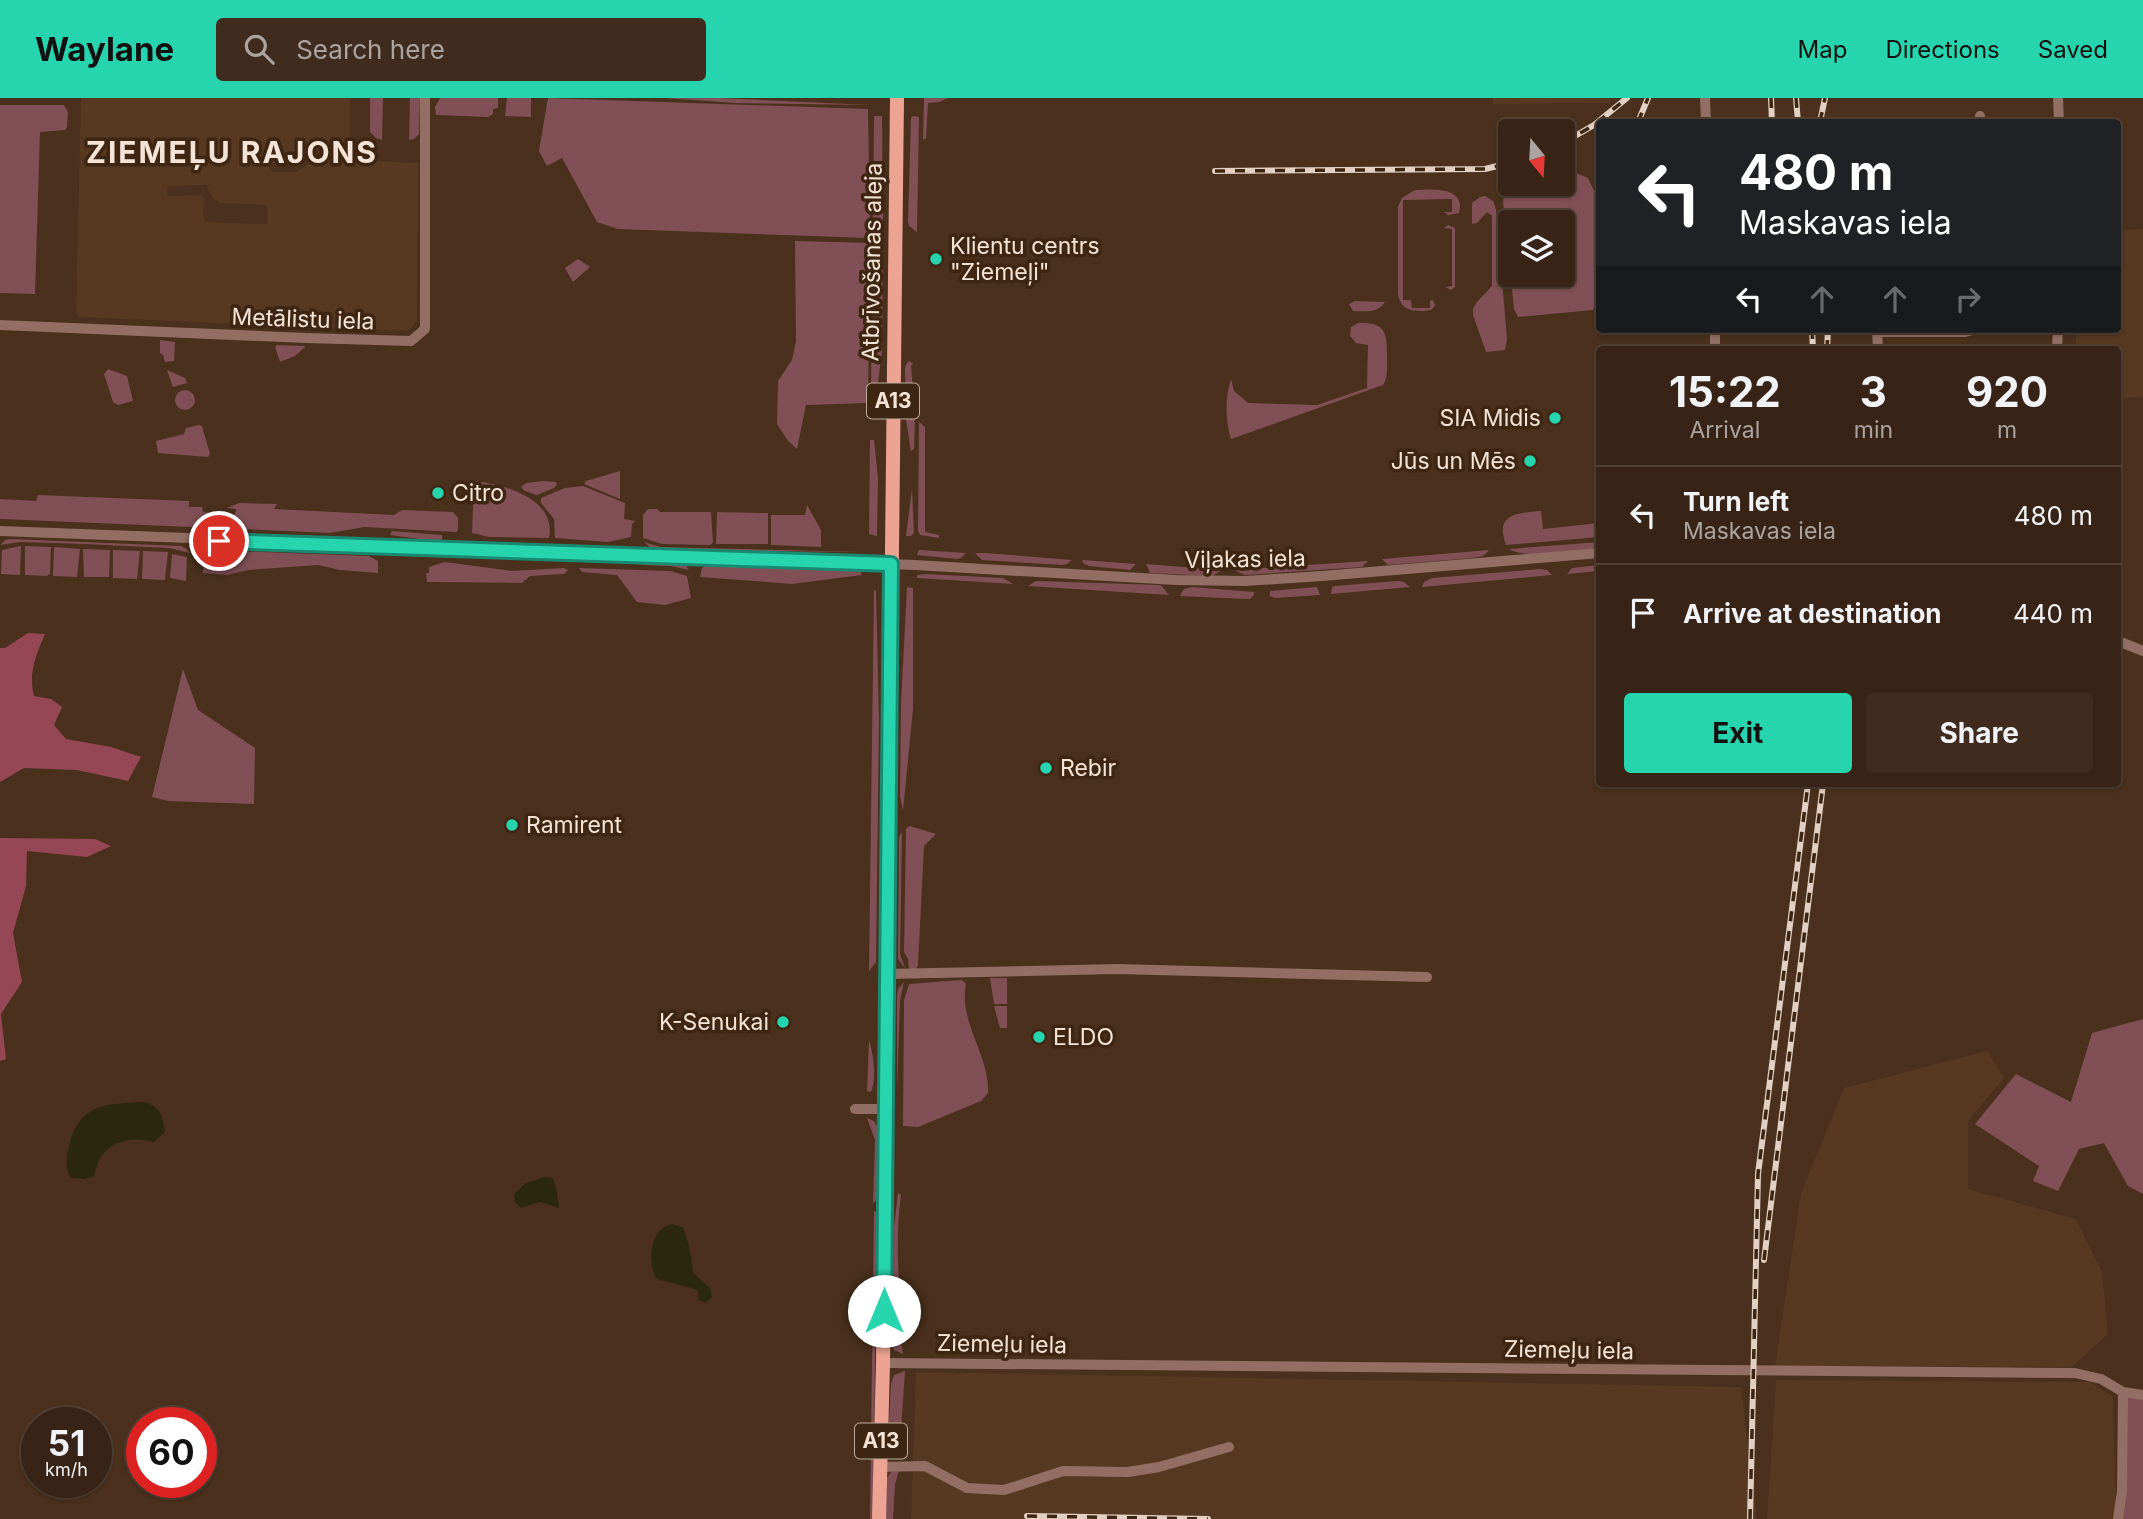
<!DOCTYPE html>
<meta charset="utf-8">
<style>
body{margin:0;font-family:Inter,sans-serif;background:#3f2c1f;color:#f1f3f6;height:100vh;display:flex;flex-direction:column;font-size:26px;white-space:nowrap}
*{box-sizing:border-box;margin:0}
p{font-size:23px;color:#aba4a1}
.icon{flex:none;width:38px;height:38px;fill:none;stroke:currentColor;stroke-width:2;stroke-linecap:round;stroke-linejoin:round}
.map{position:relative;flex:1;overflow:hidden}
.side{position:absolute;left:1596px;top:248px;width:525px;height:441px;display:flex;flex-direction:column;background:#382416;border-radius:7px;box-shadow:0 2px 5px #0004,0 0 0 2px #524135}
.side>*{flex:none}
.hud{position:absolute;left:1596px;top:21px;width:525px;height:214px;border-radius:7px;box-shadow:0 2px 5px #0004,0 0 0 2px #524135;background:#202124;color:#fff;overflow:hidden}
.needle{width:46px;rotate:162deg}
.tools{position:absolute;left:1498px;top:21px;display:grid;gap:14px}
.tools a{display:grid;place-items:center;width:77px;height:77px;border-radius:7px;background:#382416;box-shadow:0 2px 5px #0004,0 0 0 2px #524135;font-size:35px}
.speed{position:absolute;left:21px;top:1309px;display:flex;gap:14px;font-size:35px;font-weight:700;text-align:center}
.speed>*{display:grid;place-content:center;width:91px;height:91px;border-radius:50%;background:#382416;box-shadow:0 2px 5px #0004,0 0 0 2px #524135;line-height:1}
.speed small{font-size:18px;font-weight:400}
.speed .limit{border:10px solid #d22;background:#fff;color:#111}
.pin{position:absolute;display:grid;place-items:center;width:60px;height:60px;color:#fff;margin:-30px;border:4px solid #fff;border-radius:50%;box-shadow:0 2px 7px #0007}
.me{position:absolute;width:77px;margin:-38px;rotate:0deg;stroke-linejoin:round;filter:drop-shadow(0 0 5px #0008)}
.turn{display:flex;align-items:center;gap:24px;height:147px;padding:0 28px;font-size:32px}
.turn .icon{width:91px;height:91px;stroke-width:2.5}
.turn b{display:block;font-size:49px;line-height:60px}
.lanes{display:flex;align-items:center;height:66px;padding:0 28px;background:#0003;justify-content:center;gap:35px;direction:ltr}
.lanes .off{opacity:.35}
.eta{display:flex;justify-content:space-evenly;align-items:center;height:119px;text-align:center}
.eta b{font-size:42px;font-weight:700;line-height:49px}
.button{display:flex;gap:14px;margin-top:auto;padding:14px 28px}
.button a{flex:1;height:80px;border-radius:7px;background:#26d5ae;color:#111;font-size:28px;font-weight:700;line-height:80px;text-align:center}
.button a+a{background:#3f2c1f;color:#f1f3f6}
ul{padding:0;list-style:none}
li{display:flex;align-items:center;gap:21px;height:98px;padding:0 28px;border-top:2px solid #524135}
li div{flex:1}
li b{display:block;font-size:26px}
li em{font-style:normal}
header{display:flex;align-items:center;gap:42px;box-sizing:border-box;height:98px;padding:0 35px;background:#26d5ae;color:#111}
header strong{font-size:33px}
nav{display:flex;gap:38px;margin-inline-start:auto;font-size:24px}
.search{width:490px;height:63px;background:#3f2c1f;display:flex;align-items:center;gap:18px;box-sizing:border-box;padding:0 24px;border-radius:7px;color:#aba4a1;font-size:26px}
.map>svg:first-child{display:block}
.built{fill:#573821;fill-rule:evenodd}
.green{fill:#805056;fill-rule:evenodd}
.forest{fill:#964755}
.water{fill:#2b280d}
.lines{fill:none;stroke-linecap:round;stroke-linejoin:round}
.street{stroke:#926e65;stroke-width:10}
.primary{stroke:#eca391;stroke-width:14}
.rail-casing{stroke:#e2d0c4;stroke-width:6}
.rail{stroke:#3f2613;stroke-width:3.5;stroke-dasharray:10;stroke-linecap:butt}
.route-casing{stroke:#198a71;stroke-width:18}
.route{stroke:#26d5ae;stroke-width:12}
.poi-dot{fill:#26d5ae;stroke:#3f2613;stroke-width:2.5}
.labels{text-anchor:middle;stroke-width:7;stroke-linejoin:round;paint-order:stroke}
.shield{fill:#3f2613;stroke:#beaa9c;stroke-width:2}
.shield-label{font-size:21px;font-weight:bold;fill:#f4e3d7}
.poi-label{font-size:23px;fill:#f4e3d7;stroke:#3f2613;text-anchor:start}
.street-label{font-size:23px;fill:#f4e3d7;stroke:#3f2613}
.district-label{font-size:30px;font-weight:bold;letter-spacing:2px;fill:#f4e3d7;stroke:#3f2613}
</style>
<header>
<strong>Waylane</strong>
<div class="search"><svg class="icon" aria-label="search" viewBox="0 0 24 24"><circle cx="10" cy="10" r="6"/><path d="M15 15l6 6"/></svg>Search here</div>
<nav><a>Map</a><a>Directions</a><a>Saved</a></nav>
</header>
<div class="map">
<svg width="2143" height="1421" viewBox="0 0 2143 1421">
<rect width="100%" height="100%" fill="#4a301d"/>
<g class="built">
<path d="M81,0H350V48L325,49L269,67L272,74H296L318,60L418,65L417,222L410,232L406,233L79,219L76,213ZM206,87L213,101L221,105L267,107V126L206,124L203,119L204,99L201,97L167,98L168,88Z"/>
<path d="M1493,0H1610V5L1493,6Z"/>
<path d="M2143,131V299L2118,300V252H2076V231H2118V132Z"/>
<path d="M1987,953L2004,980L1968,1023V1091L2076,1121L2102,1174L2108,1236L2072,1269L1775,1268L1801,1095L1844,990Z"/>
<path d="M916,1274L1741,1289L1757,1421H911Z"/>
<path d="M1776,1282L2090,1284L2113,1299L2116,1405L2114,1421H1767Z"/>
</g>
<g class="green">
<path d="M370,0H383L382,42L376,40L370,34Z"/>
<path d="M410,0H420L419,36L414,41L409,42Z"/>
<path d="M440,0H498V10L493,11V16L488,19L436,17L435,9Z"/>
<path d="M507,0H531V19L505,18Z"/>
<path d="M548,0L868,11L870,140L618,131L597,124L562,60L547,68L539,53Z"/>
<path d="M664,0H721L869,7L736,5Z"/>
<path d="M924,0H948L939,4L928,5L926,41H923Z"/>
<path d="M0,7H64L68,14L67,29L65,32L40,34L35,196L0,195Z"/>
<path d="M874,18H882L883,124L881,132L873,137Z"/>
<path d="M913,18L919,19L917,134L909,128L908,124L911,20Z"/>
<path d="M1576,75L1588,80L1595,95L1600,138V185L1593,212L1518,219L1514,211L1503,103L1505,92L1511,86H1563V77ZM1563,124V177H1510V124Z"/>
<path d="M1415,92C1432,91 1466,88 1459,115L1448,117L1444,114H1452V101L1403,102V202H1411L1412,210H1430V203L1433,202L1435,208L1431,212C1415,214 1401,214 1398,196V109L1402,100Z"/>
<path d="M1485,98L1493,103L1496,111L1507,241L1505,252L1486,254L1473,217V211L1477,204L1492,188V118L1487,114L1477,125L1472,126V105L1480,99Z"/>
<path d="M1448,127L1455,130V189L1451,192L1445,189L1452,188V131L1444,130Z"/>
<path d="M795,143L870,145L868,305L806,307L797,351L788,343L777,326L778,283L792,262L796,243Z"/>
<path d="M872,144L879,145L883,152L882,253L876,301L871,299Z"/>
<path d="M578,161L590,169L573,184L565,170Z"/>
<path d="M1355,203L1385,204C1377,216 1365,213 1353,213L1349,206Z"/>
<path d="M1358,225C1386,224 1387,234 1387,260C1387,269 1388,279 1383,287L1231,341C1225,322 1225,299 1231,281L1234,293L1248,305L1317,307L1367,290L1368,247L1356,245L1350,238L1351,229Z"/>
<path d="M160,242L175,244L174,263L165,264L163,257L160,255Z"/>
<path d="M277,247L304,248L305,249L295,258L280,264L275,249Z"/>
<path d="M908,263L913,265L911,268L915,317L914,351L911,353L906,322L905,269Z"/>
<path d="M108,271L127,278L133,303L118,307L113,304L104,276Z"/>
<path d="M167,272L185,280L187,285L173,289Z"/>
<circle cx="185" cy="302" r="10"/>
<path d="M919,324L925,329V434L939,437V440L920,437L918,433Z"/>
<path d="M199,327L202,328L210,356L208,359L158,355L156,343L184,336L186,330Z"/>
<path d="M870,342H874L878,380L877,438L869,436Z"/>
<path d="M620,373V401L584,386L586,383Z"/>
<path d="M474,383C504,386 557,401 549,440L489,439L472,435Z"/>
<path d="M543,383L556,384L557,386L554,390L537,397L525,393L521,389L526,385Z"/>
<path d="M583,388L625,405L624,421L635,423L632,426L631,439L608,444L555,440L554,421L541,405V400L565,390Z"/>
<path d="M912,391L914,435L911,438H906Z"/>
<path d="M38,397L189,403V409H202L203,414L212,415L213,424L191,429L0,421V401L36,403Z"/>
<path d="M239,405L277,406L274,411L394,417L402,412L453,414L458,420V432L456,434L364,429L330,435L262,432L246,431L227,425V417L235,416L236,411L227,410Z"/>
<path d="M807,407L821,432V449L771,447V417H805Z"/>
<path d="M648,411H657L660,414H711L713,445L710,447L662,446L643,440V417Z"/>
<path d="M1541,413L1543,431L1599,425V439L1506,447C1494,415 1518,415 1541,413Z"/>
<path d="M717,414L768,415V446H716Z"/>
<path d="M392,433L442,437V444L390,437Z"/>
<path d="M11,441L181,448L187,451L190,455L169,450L84,446L20,444L0,447L5,442Z"/>
<path d="M644,444L661,449L863,454L653,452Z"/>
<path d="M1599,444V450C1577,452 1526,462 1509,451Z"/>
<path d="M21,448L20,477L1,476L2,452Z"/>
<path d="M25,448L51,449L50,476L47,478L25,477Z"/>
<path d="M54,449L80,451L77,479L53,478Z"/>
<path d="M83,451L110,452L109,479H84Z"/>
<path d="M113,452L140,453L137,481L113,480Z"/>
<path d="M919,452L966,455L961,460L957,461L917,457Z"/>
<path d="M1489,452L1483,458L1472,460L1388,467L1382,461Z"/>
<path d="M143,453L168,454L165,482L142,481Z"/>
<path d="M235,453L369,458L378,463V475L340,472L318,467L248,472L227,477L203,475L204,460Z"/>
<path d="M975,455H986L1072,462L1067,466L1062,467L982,462Z"/>
<path d="M172,456L187,459L186,483L170,480Z"/>
<path d="M1082,462L1136,466L1130,472L1089,468L1083,465Z"/>
<path d="M648,463L681,465L685,466L689,472L671,468L643,467Z"/>
<path d="M1368,463L1362,469L1245,477L1234,472Z"/>
<path d="M445,464L511,473L564,470L568,472L564,476L530,478L522,485L427,484L426,475H429V469Z"/>
<path d="M709,466L860,473L862,477L792,486L700,479L702,470Z"/>
<path d="M1146,466L1222,472L1212,478L1150,475Z"/>
<path d="M1599,467V473L1567,476L1572,470Z"/>
<path d="M579,470L670,473L687,478L691,500L665,507L637,504L617,477L582,474Z"/>
<path d="M1540,471L1547,472L1552,477L1422,489L1424,484L1432,480Z"/>
<path d="M926,476L1003,480L1013,486L917,480V477Z"/>
<path d="M1036,483L1161,487L1169,497L1028,488Z"/>
<path d="M1398,483L1404,484L1410,489L1331,496L1332,489L1334,488Z"/>
<path d="M907,489L913,490V611L903,713L900,698L901,605Z"/>
<path d="M1192,489L1254,494V497L1250,501H1246L1180,498L1184,491Z"/>
<path d="M1317,489L1320,497L1275,500L1270,498V493Z"/>
<path d="M874,491L876,494L879,623L876,864L869,873Z"/>
<path d="M183,571L198,612L255,650L254,706L168,703L152,699Z"/>
<path d="M910,728L936,736L924,748L918,867L916,872L909,871L908,861L904,854L906,730Z"/>
<path d="M902,733L900,856L905,870L898,861L899,739Z"/>
<path d="M990,880H1007V906H994Z"/>
<path d="M962,882L966,886C958,923 990,958 988,995L981,1003L918,1029L903,1028L904,902L909,886Z"/>
<path d="M904,884L900,902L897,994V898L898,891Z"/>
<path d="M994,908H1007V930H1000Z"/>
<path d="M2143,921V1096L2128,1088L2104,1045L2079,1051L2058,1093L2033,1083L2039,1068L1975,1026L2016,976L2071,1004L2092,935Z"/>
<path d="M869,942C873,955 877,980 871,994L867,993Z"/>
<path d="M867,1020L874,1023L878,1031L877,1102L873,1105L875,1042Z"/>
<path d="M898,1095L901,1097C897,1127 897,1154 899,1185C900,1209 899,1232 903,1256L894,1252L892,1245L894,1129Z"/>
<path d="M874,1113L877,1115L873,1421H870Z"/>
<path d="M905,1273L899,1361L890,1360L887,1356L891,1286L894,1277Z"/>
<path d="M2127,1299L2143,1300V1421H2123Z"/>
<path d="M899,1372L895,1387L893,1421H886V1381L891,1374Z"/>
</g>
<g class="forest">
<path d="M28,535L45,536C36,557 28,575 34,598L51,601L62,609L54,627L66,641L111,649L141,659L128,683L77,672L24,670L0,684V550H5Z"/>
<path d="M0,740L95,741L111,748L87,759L27,753L26,788L13,835L22,884L1,916L6,961L0,963Z"/>
</g>
<g class="water">
<path d="M145,1004C160,1009 163,1018 165,1034L154,1044C135,1039 116,1041 102,1057C98,1062 96,1072 94,1078L84,1081L71,1080C65,1070 66,1060 69,1048C79,1005 106,1006 145,1004Z"/>
<path d="M544,1079L553,1080L556,1088L559,1110L540,1104L521,1110L515,1104L514,1096L526,1085Z"/>
<path d="M673,1126L683,1130C689,1146 692,1158 693,1175L710,1190L712,1199L706,1205L698,1202V1194L695,1191L657,1181C646,1164 651,1128 673,1126Z"/>
</g>
<g class="lines">
<g class="street">
<path d="M1705,0L1706,24"/>
<path d="M2058,0L2059,24"/>
<path d="M1980,18V24"/>
<path d="M0,227L306,240L411,243L425,231V0"/>
<path d="M1715,231V252"/>
<path d="M1877,231L1878,252"/>
<path d="M1878,234H1965L1977,231"/>
<path d="M2057,252L2058,231"/>
<path d="M0,433L915,467L1176,482L1245,483L1322,478L1600,455"/>
<path d="M2118,543L2143,553"/>
<path d="M886,876L1117,871L1427,879"/>
<path d="M855,1011H885"/>
<path d="M883,1265L2075,1275L2101,1281L2123,1294L2122,1393L2118,1421"/>
<path d="M2123,1294L2143,1297"/>
<path d="M880,1369L925,1368L967,1390L1004,1392L1063,1373L1128,1374L1159,1369L1229,1349"/>
</g>
<path class="primary" d="M879,1421L883,1265L897,0"/>
<g class="rail-casing">
<g id="rail">
<path d="M1771,0L1772,24"/>
<path d="M1796,0L1798,24"/>
<path d="M1638,24L1648,0"/>
<path d="M1820,24L1825,0"/>
<path d="M1563,45L1594,27L1627,0"/>
<path d="M1215,73L1485,71L1510,65"/>
<path d="M1812,231L1813,252"/>
<path d="M1827,252L1828,231"/>
<path d="M1764,1162L1823,686"/>
<path d="M1027,1418L1208,1421"/>
<path d="M1750,1421L1758,1076L1808,686"/>
</g>
</g>
<use href="#rail" class="rail"/>
</g>
<g class="lines">
<g class="route-casing">
<path id="route" d="M219,443L891,466L884,1213"/>
</g>
<use href="#route" class="route"/>
</g>
<g class="poi-dot">
<circle cx="936" cy="161" r="7"/>
<circle cx="1555" cy="320" r="7"/>
<circle cx="1530" cy="363" r="7"/>
<circle cx="438" cy="395" r="7"/>
<circle cx="1046" cy="670" r="7"/>
<circle cx="512" cy="727" r="7"/>
<circle cx="783" cy="924" r="7"/>
<circle cx="1039" cy="939" r="7"/>
</g>
<g class="labels">
<g class="shield">
<rect x="867" y="285.5" width="52" height="35" rx="5"/>
<rect x="855" y="1325.5" width="52" height="35" rx="5"/>
</g>
<g class="shield-label">
<text x="893" y="310">A13</text>
<text x="881" y="1350">A13</text>
</g>
<g class="poi-label">
<text x="950" y="156">Klientu centrs<tspan x="950" dy="26">"Ziemeļi"</tspan></text>
<text x="1541" y="328" text-anchor="end">SIA Midis</text>
<text x="1516" y="371" text-anchor="end">Jūs un Mēs</text>
<text x="452" y="403">Citro</text>
<text x="1060" y="678">Rebir</text>
<text x="526" y="735">Ramirent</text>
<text x="769" y="932" text-anchor="end">K-Senukai</text>
<text x="1053" y="947">ELDO</text>
</g>
<g class="street-label">
<text transform="translate(872 164) rotate(-89)" y="8">Atbrīvošanas aleja</text>
<text transform="translate(303 221) rotate(2)" y="8">Metālistu iela</text>
<text transform="translate(1245 461) rotate(-1)" y="8">Viļakas iela</text>
<text transform="translate(1002 1246) rotate(1)" y="8">Ziemeļu iela</text>
<text transform="translate(1569 1252) rotate(1)" y="8">Ziemeļu iela</text>
</g>
<g class="district-label">
<text x="232" y="65">ZIEMEĻU RAJONS</text>
</g>
</g>
</svg>
<div class="tools">
<a><svg class="needle" viewBox="-14 -14 28 28"><path d="M0-13l5 13h-10z" fill="#e53935"/><path d="M0 13l5-13h-10z" fill="#aba4a1"/></svg></a>
<a><svg class="icon" aria-label="layers" viewBox="0 0 24 24"><path d="M12 4l9 5-9 5-9-5zM3 14l9 5 9-5"/></svg></a>
</div>
<div class="speed"><div>51<small>km/h</small></div><div class="limit">60</div></div>
<div class="pin" style="left:219px;top:443px;background:#d93025"><svg class="icon" aria-label="arrive" viewBox="0 0 24 24"><path d="M6 21V4h12l-3 4 3 4H6"/></svg></div>
<svg class="me" style="left:884px;top:1213px" viewBox="-20 -20 40 40"><circle r="19" fill="#fff"/><path d="M0-13L10 11 0 6-10 11z" fill="#26d5ae"/></svg>
<div class="hud">
<div class="turn"><svg class="icon" aria-label="left" viewBox="0 0 24 24"><path d="M17 20v-9H6M10 6l-5 5 5 5"/></svg><div><b>480 m</b>Maskavas iela</div></div>
<div class="lanes"><svg class="icon" aria-label="left" viewBox="0 0 24 24"><path d="M17 20v-9H6M10 6l-5 5 5 5"/></svg><svg class="icon off" aria-label="ahead" viewBox="0 0 24 24"><path d="M12 20V5M6 11l6-6 6 6"/></svg><svg class="icon off" aria-label="ahead" viewBox="0 0 24 24"><path d="M12 20V5M6 11l6-6 6 6"/></svg><svg class="icon off" aria-label="right" viewBox="0 0 24 24"><path d="M7 20v-9h11M14 6l5 5-5 5"/></svg></div>
</div>
<section class="side">
<div class="eta">
<div><b>15:22</b><p>Arrival</p></div>
<div><b>3</b><p>min</p></div>
<div><b>920</b><p>m</p></div>
</div>
<ul>
<li><svg class="icon" aria-label="left" viewBox="0 0 24 24"><path d="M17 20v-9H6M10 6l-5 5 5 5"/></svg><div><b>Turn left</b><p>Maskavas iela</p></div><em>480 m</em></li>
<li><svg class="icon" aria-label="arrive" viewBox="0 0 24 24"><path d="M6 21V4h12l-3 4 3 4H6"/></svg><div><b>Arrive at destination</b></div><em>440 m</em></li>
</ul>
<div class="button"><a>Exit</a><a>Share</a></div>
</section>
</div>
